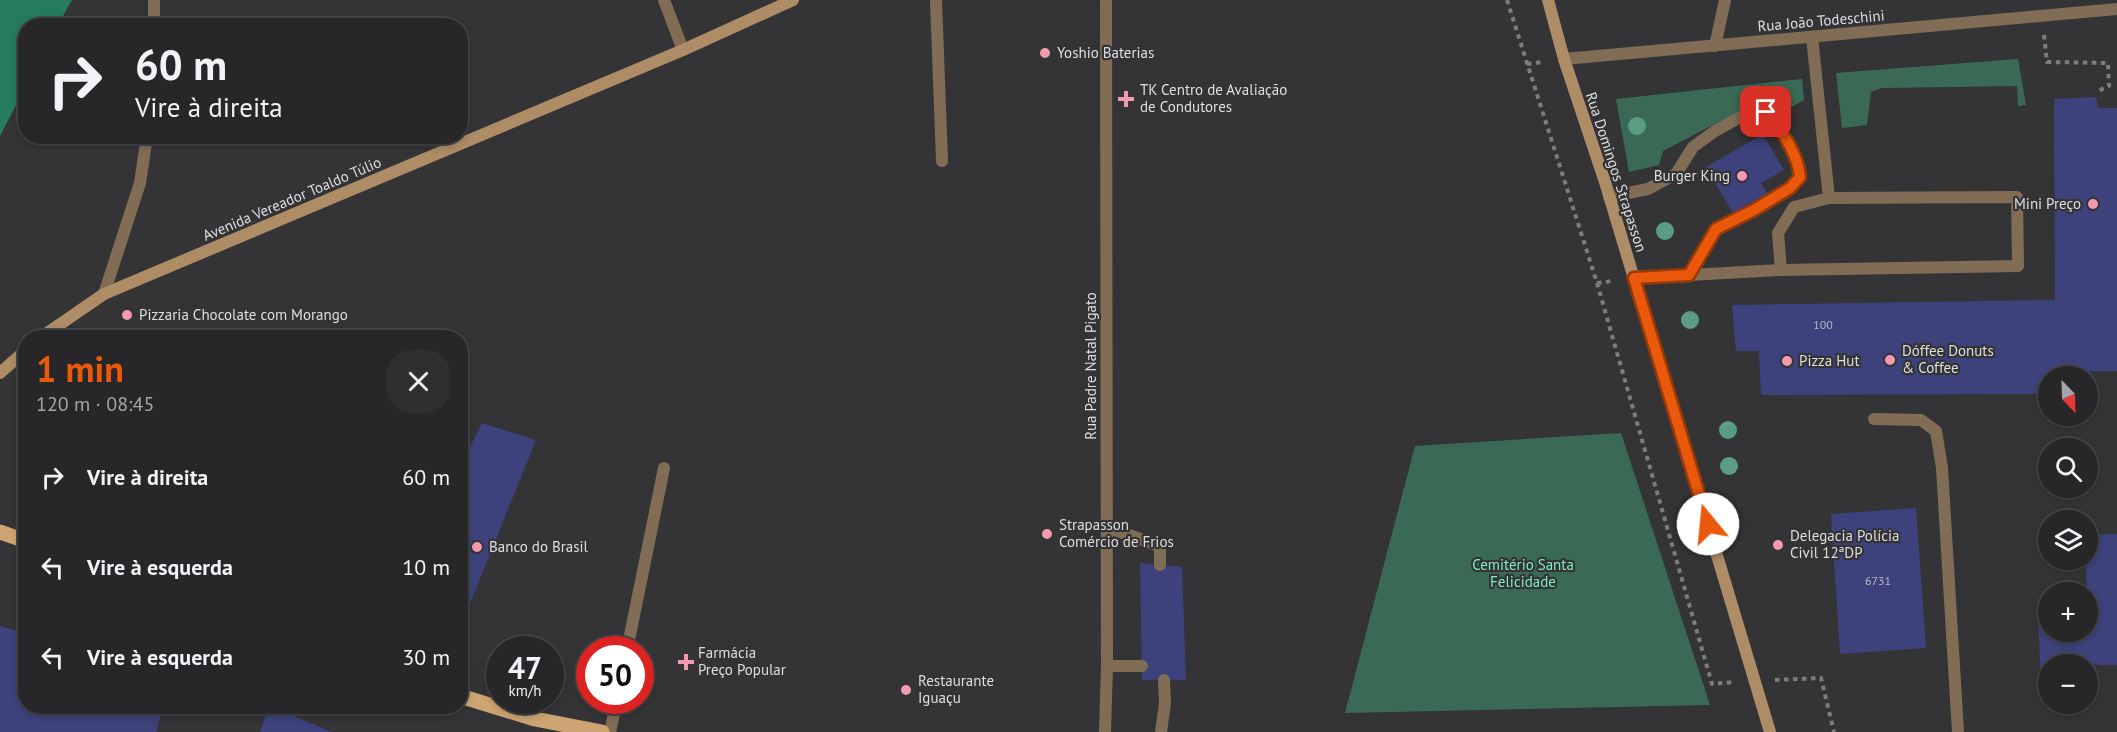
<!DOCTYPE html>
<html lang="pt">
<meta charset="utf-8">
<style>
body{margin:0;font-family:"PT Sans",sans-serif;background:#2f2f31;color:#f1f3f6;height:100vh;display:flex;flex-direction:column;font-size:22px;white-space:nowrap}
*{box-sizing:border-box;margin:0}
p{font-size:20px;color:#a4a5a8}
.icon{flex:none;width:33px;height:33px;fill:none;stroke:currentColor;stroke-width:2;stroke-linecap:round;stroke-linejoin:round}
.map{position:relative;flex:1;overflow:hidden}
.drawer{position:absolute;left:18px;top:330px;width:450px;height:384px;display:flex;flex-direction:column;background:#272729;border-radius:24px;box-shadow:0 3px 9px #0003,0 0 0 2px #434446}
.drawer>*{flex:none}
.top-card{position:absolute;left:18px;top:18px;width:450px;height:126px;border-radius:24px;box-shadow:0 3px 9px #0003,0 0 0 2px #434446;background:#272729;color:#f1f3f6;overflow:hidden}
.needle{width:39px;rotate:157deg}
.tools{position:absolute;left:2038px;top:366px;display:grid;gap:12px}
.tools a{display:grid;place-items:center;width:60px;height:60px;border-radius:50%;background:#272729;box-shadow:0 3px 9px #0003,0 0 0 2px #434446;font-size:30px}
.speed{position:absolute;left:486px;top:636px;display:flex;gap:12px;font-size:30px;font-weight:700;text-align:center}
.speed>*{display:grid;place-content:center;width:78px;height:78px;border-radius:50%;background:#272729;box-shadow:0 3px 9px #0003,0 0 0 2px #434446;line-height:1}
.speed small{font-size:15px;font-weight:400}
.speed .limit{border:9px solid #d22;background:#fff;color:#111}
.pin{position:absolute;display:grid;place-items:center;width:51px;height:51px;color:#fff;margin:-26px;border-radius:12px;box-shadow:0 3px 9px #0006}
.me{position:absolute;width:66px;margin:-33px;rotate:343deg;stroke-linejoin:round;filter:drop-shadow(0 0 4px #0008)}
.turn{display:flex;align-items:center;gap:21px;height:126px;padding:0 18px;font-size:27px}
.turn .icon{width:78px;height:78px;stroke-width:2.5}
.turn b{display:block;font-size:42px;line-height:51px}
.round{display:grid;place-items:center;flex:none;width:63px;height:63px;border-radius:24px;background:#2f2f31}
.summary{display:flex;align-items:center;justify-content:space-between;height:102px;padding:0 18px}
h1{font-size:36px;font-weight:700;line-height:45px;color:#ea580c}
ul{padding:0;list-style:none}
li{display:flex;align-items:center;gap:18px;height:90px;padding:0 18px}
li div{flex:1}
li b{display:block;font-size:22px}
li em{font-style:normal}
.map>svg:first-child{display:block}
.green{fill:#3a6a56}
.forest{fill:#247c5c}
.building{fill:#3d427c}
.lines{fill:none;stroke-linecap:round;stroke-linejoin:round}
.path{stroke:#7d7d80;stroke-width:4;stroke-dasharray:4.5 4.5;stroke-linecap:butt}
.service{stroke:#816d55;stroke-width:12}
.minor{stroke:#816d55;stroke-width:12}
.secondary{stroke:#ad8c66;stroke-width:12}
.primary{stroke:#cea472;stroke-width:15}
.tree{fill:#5c9c83}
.route-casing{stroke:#983908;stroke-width:15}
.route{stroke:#ea580c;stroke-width:10}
.poi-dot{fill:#f29aaf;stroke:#343437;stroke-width:2}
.labels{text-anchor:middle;stroke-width:4.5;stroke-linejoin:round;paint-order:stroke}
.number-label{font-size:12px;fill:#b6b8c8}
.street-label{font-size:15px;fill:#dfdfe1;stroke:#343437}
.poi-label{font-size:15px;fill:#dfdfe1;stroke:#343437;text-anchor:start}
.park-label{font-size:15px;fill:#7df1c2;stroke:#343437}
</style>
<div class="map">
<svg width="2117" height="732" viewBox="0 0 2117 732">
<rect width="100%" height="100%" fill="#343437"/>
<g class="green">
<path d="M2018,59L2026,105L2018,106L2017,86L1882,88L1871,92L1867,125L1842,128L1836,73Z"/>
<path d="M1802,79L1804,100L1775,116L1749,106L1663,151L1659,165L1629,172L1616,99Z"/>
<path d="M1621,433L1710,705L1345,713L1415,446Z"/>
</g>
<path class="forest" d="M0,0H72L58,25L26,26L25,88L0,136Z"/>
<g class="building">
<path d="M2096,97L2098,108H2117V371L2069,372V376H2049V394L1761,395L1759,351H1736L1732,305L2055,300L2054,99Z"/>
<path d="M1763,134L1784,170L1761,183L1768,195L1734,215L1706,167Z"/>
<path d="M482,423L536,440L461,626L460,467Z"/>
<path d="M1916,508L1926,648L1840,654L1831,514Z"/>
<path d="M2117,534V665L2049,664V667H2040L2038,599H2049V632H2088L2086,560H2088V535Z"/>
<path d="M1140,563L1182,567L1186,680H1142Z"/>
<path d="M0,626L26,634V706H163L156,732H0Z"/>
<path d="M269,706L332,732H260Z"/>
</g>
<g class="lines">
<g class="path">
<path d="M1507,0L1597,283L1712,684L1735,682"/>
<path d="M2044,35L2047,62L2108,63L2109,86L2096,92"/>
<path d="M1527,64L1542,62"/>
<path d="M1597,283L1613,281"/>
<path d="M1775,680L1821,678L1834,732"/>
</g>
<g class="service">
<path d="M936,0L942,161"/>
<path d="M1812,37L1829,198"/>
<path d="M1715,46L1725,0"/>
<path d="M1609,197L1648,189L1676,174L1693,147L1715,131L1753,110L1766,112C1781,129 1798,154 1800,177L1790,188L1754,210L1716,229L1689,275"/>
<path d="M2017,197L2018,266L1781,270L1778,233L1794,207L1829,198Z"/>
<path d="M1634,278L1781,270"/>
<path d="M1874,419L1921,420L1936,431L1942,468L1958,732"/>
<path d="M1106,527L1160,546V565"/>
<path d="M627,650L664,468"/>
<path d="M1107,666H1142"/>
<path d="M610,732L617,700"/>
<path d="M1161,732L1165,703L1164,680"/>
</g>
<g class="minor">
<path d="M154,0V26"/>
<path d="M664,0L683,50"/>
<path d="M1564,59L2117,9"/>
<path d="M104,294L140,183L147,136"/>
<path d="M1105,732L1107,666L1106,0"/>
</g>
<g class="secondary">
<path d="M1548,0L1564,59L1605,182L1770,732"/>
<path d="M40,338L104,294L683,50L793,0"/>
<path d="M0,373L26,350"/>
</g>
<g class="primary">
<path d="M0,532L26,541"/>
<path d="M460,696L535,719L602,732"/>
</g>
</g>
<g class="tree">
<circle cx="1637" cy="126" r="9"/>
<circle cx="1665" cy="231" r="9"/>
<circle cx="1690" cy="320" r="9"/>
<circle cx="1728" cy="430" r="9"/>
<circle cx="1729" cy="466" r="9"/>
</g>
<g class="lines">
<g class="route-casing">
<path id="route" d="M1708,524L1634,278L1689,275L1716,229L1754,210L1790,188L1800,177C1798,154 1781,129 1766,112"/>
</g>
<use href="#route" class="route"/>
</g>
<g class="poi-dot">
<circle cx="1045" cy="53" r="6"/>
<path d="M1123 90h6v6h6v6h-6v6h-6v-6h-6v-6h6z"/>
<circle cx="1742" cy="176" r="6"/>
<circle cx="2093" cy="204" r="6"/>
<circle cx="127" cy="315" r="6"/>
<circle cx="1890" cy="360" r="6"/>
<circle cx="1787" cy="361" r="6"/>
<circle cx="1047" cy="534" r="6"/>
<circle cx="1778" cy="545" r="6"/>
<circle cx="477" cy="547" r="6"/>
<path d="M683 653h6v6h6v6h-6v6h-6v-6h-6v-6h6z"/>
<circle cx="906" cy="690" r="6"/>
</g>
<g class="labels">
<g class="number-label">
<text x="1823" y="329">100</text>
<text x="1878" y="585">6731</text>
</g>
<g class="street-label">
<text transform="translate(1821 21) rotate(-5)" y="5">Rua João Todeschini</text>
<text transform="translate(1616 172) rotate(72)" y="5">Rua Domingos Strapasson</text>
<text transform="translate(292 199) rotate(-23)" y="5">Avenida Vereador Toaldo Túlio</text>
<text transform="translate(1091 366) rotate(-90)" y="5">Rua Padre Natal Pigato</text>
</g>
<g class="poi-label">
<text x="1057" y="58">Yoshio Baterias</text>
<text x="1140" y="95">TK Centro de Avaliação<tspan x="1140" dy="17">de Condutores</tspan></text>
<text x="1730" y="181" text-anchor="end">Burger King</text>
<text x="2081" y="209" text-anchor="end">Mini Preço</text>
<text x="139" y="320">Pizzaria Chocolate com Morango</text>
<text x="1902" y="356">Dóffee Donuts<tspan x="1902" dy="17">&amp; Coffee</tspan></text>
<text x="1799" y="366">Pizza Hut</text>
<text x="1059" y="530">Strapasson<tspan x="1059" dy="17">Comércio de Frios</tspan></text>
<text x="1790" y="541">Delegacia Polícia<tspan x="1790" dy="17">Civil 12ªDP</tspan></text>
<text x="489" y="552">Banco do Brasil</text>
<text x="698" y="658">Farmácia<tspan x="698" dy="17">Preço Popular</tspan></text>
<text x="918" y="686">Restaurante<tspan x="918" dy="17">Iguaçu</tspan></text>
</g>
<g class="park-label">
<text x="1523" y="570">Cemitério Santa<tspan x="1523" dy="17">Felicidade</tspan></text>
</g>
</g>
</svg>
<div class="tools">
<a><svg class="needle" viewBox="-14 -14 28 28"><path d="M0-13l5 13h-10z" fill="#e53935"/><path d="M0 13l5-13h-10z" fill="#a4a5a8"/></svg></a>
<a><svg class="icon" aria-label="search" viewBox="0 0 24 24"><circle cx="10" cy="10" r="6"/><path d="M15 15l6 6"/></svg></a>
<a><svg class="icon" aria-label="layers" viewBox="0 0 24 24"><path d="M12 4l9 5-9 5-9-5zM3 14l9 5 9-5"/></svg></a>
<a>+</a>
<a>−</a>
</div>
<div class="speed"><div>47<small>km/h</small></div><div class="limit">50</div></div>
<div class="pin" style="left:1766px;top:112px;background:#d93025"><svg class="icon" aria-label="arrive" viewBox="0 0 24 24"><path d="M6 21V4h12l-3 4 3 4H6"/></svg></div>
<svg class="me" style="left:1708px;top:524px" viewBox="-20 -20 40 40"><circle r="19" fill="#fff"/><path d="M0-13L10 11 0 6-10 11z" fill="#ea580c"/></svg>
<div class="top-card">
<div class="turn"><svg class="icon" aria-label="right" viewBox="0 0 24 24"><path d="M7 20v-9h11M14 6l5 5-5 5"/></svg><div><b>60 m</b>Vire à direita</div></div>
</div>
<section class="drawer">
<div class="summary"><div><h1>1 min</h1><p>120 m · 08:45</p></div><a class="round"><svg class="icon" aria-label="close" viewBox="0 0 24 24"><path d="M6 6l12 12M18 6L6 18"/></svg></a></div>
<ul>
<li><svg class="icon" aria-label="right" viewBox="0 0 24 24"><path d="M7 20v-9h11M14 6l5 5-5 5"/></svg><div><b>Vire à direita</b></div><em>60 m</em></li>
<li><svg class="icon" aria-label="left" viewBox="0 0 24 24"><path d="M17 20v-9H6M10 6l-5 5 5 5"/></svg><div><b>Vire à esquerda</b></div><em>10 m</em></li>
<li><svg class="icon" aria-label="left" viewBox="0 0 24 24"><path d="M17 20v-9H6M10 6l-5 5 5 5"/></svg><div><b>Vire à esquerda</b></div><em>30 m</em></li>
</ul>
</section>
</div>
